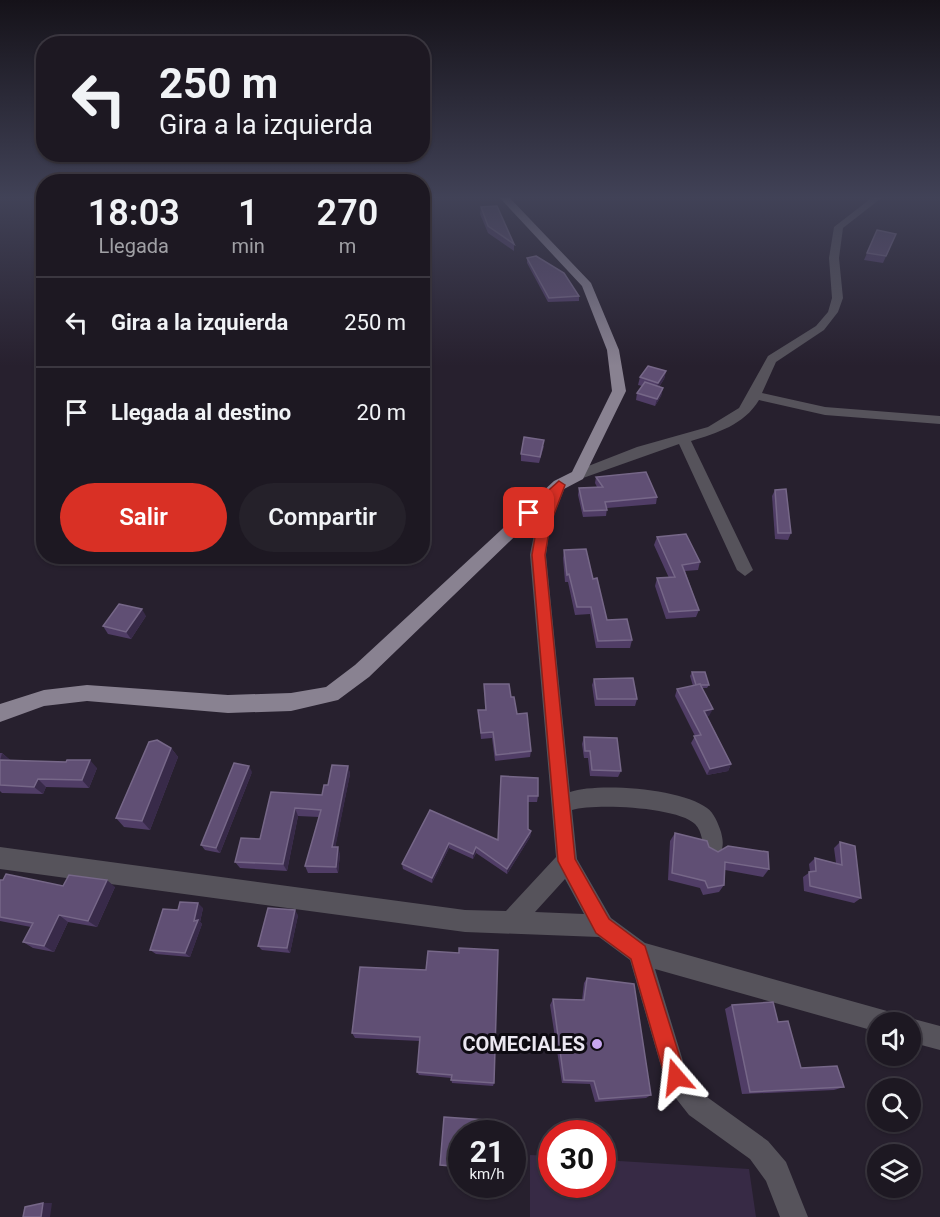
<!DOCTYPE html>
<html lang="es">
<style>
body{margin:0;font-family:Roboto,sans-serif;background:#25212a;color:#f1f3f6;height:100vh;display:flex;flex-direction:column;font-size:22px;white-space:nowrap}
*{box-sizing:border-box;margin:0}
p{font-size:20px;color:#a0a0a5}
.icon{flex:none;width:33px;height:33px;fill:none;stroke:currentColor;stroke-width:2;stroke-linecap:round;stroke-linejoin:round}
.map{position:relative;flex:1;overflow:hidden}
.drawer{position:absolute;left:36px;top:174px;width:394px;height:390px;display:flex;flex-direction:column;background:#1d1822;border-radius:24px;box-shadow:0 2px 4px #0004,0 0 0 2px #3b3740}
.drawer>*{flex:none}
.guide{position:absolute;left:36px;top:36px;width:394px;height:126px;border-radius:24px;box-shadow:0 2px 4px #0004,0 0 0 2px #3b3740;background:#1d1822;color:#f1f3f6;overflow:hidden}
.fabs{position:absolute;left:867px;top:1012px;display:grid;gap:12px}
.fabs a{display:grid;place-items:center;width:54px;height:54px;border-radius:50%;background:#1d1822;box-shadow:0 2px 4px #0004,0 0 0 2px #3b3740;font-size:30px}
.speed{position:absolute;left:448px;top:1120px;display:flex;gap:12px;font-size:30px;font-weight:700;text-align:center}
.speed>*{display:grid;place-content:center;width:78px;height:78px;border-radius:50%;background:#1d1822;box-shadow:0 2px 4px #0004,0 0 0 2px #3b3740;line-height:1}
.speed small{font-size:15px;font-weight:400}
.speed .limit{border:9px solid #d22;background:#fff;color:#111}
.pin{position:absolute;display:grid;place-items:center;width:51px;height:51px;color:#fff;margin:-26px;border-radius:12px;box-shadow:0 3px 9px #0006}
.me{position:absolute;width:66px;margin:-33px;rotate:343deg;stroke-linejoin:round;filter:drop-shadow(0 0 4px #0008)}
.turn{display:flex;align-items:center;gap:21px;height:126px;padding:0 24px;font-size:27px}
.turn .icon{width:78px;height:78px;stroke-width:2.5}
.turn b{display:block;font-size:42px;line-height:51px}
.eta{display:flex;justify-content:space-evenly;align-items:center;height:102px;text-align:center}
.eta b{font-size:36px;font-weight:600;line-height:42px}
.action{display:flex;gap:12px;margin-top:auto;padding:12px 24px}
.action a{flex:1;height:69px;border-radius:36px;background:#d93025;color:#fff;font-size:24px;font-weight:600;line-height:69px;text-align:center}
.action a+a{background:#25212a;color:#f1f3f6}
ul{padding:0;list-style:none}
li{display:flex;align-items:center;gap:18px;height:90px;padding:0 24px;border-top:2px solid #3b3740}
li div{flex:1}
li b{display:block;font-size:22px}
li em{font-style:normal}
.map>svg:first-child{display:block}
.green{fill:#372a45}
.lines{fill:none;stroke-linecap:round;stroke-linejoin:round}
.minor{fill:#56535b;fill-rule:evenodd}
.major{fill:#898291;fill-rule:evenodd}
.wall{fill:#503d66}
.shaded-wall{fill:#382a49}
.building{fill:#604f74;stroke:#766788;stroke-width:1.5}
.route{fill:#d93025;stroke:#8d1f18;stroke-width:1.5}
.poi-dot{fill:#c8a6ef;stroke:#0e0b12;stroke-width:2}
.labels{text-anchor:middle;stroke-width:6;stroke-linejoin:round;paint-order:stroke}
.near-poi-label{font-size:20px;font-weight:bold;fill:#ebe7f1;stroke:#0e0b12;text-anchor:end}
</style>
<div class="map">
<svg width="940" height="1217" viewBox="0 0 940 1217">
<rect width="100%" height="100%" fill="#27202e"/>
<path class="green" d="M530,1155L552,1156V1185H603V1160L749,1169L756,1217H530Z"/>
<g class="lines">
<g class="minor">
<path d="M874,196H884L843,228L839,258L843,298L838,312L824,330L776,362L762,393L825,407L940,416V424L825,415L759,400C744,425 717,433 691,441L753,570L745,576L737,570L679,444L583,478H573V472L637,447L708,427L739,408L768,356L816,326L828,312L832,298L829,258L834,227Z"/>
<path d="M559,480L566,485L550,525L546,555L570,792C599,782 683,789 707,808C714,813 718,823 721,832C723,840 724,846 720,854L713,857L706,854C702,845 703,832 695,824C678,807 595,803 572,810L577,859L611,918L645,943L887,1011L896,1014L899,1023H878V1032L655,969L686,1071L707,1097L768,1141L786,1162L808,1217H780L766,1181L750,1159L689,1115L667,1087L630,960L599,937L465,932L0,869V847L465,910L506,911L556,857L530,555C533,540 543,485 559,480ZM565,879L584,914L535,912Z"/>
<path d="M910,1018L940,1026V1050L910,1042V1023H901Z"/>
</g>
<path class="major" d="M498,196H508L591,283L619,350L626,391L583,479L564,489L369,677L338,700L291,711L228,713L87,701L44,706L0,722V704L44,690L87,685L228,695L291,693L326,687L355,665L554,481L572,472L612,391L607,350L582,286Z"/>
</g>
<g class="wall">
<path d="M481,207L514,244V251L488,233L480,214Z"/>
<path d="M877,230L896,234L883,263L864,260Z"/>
<path d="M527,258L579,296V301L548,302L527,263Z"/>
<path d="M666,371L664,379L659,387L663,388L661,396L655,406L636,400L637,393L642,386L638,385L640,377Z"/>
<path d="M544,446L539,463L521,461V454Z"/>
<path d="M596,477L657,497L656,504L607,508L606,516L583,517L578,495L579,488L597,487L595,483Z"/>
<path d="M775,490L791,533L788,540L775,539L772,496Z"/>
<path d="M657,537L700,562L698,570L685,571L699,610L696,617L666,619L655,586L657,578H669L654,545Z"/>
<path d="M564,550L593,579L607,620L632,640L630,648H596L590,614L575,615L568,582H565L563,558Z"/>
<path d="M146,616L131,639L108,634L103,626Z"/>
<path d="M692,672L709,685L707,688H702L709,716H707L731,764L728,771L707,775L691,743L695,736L675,696L677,689L693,686L690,676Z"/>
<path d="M594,679L637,699L635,706H595L592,685Z"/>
<path d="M484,684L511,697L531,751L530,757L495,761L492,738L481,739L478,710H486Z"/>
<path d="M584,737L621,771L618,777L590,776L588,758H584L582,744Z"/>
<path d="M171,748L178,757L150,830L124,827L116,818Z"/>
<path d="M0,753H2L10,760L97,768L89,788L46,787L43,794L2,793L0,791Z"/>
<path d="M348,766L350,774L335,847L340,854L338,873H308L305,866L319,817L298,816L287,871L240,868L235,862L260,839L271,792L322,795L328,785Z"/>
<path d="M252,772L220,853L205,850L201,845Z"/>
<path d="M501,776L538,796L537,802H528V829L531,831L530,837L507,874L476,853L473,859L449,848L432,883L403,869L402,864L430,810L498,840Z"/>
<path d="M675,833L718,852L769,869L763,877L725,870L724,885L719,892L703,895L700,888L668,880L670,841Z"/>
<path d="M840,842L861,898L854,903L804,891L803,877L810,872L809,864L815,858L836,863L834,848Z"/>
<path d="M0,880L63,886L115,887L97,927L68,922L54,952L33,948L23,942L31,927L0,921Z"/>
<path d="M203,908L200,922L202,924L190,957L156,954L150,950L178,910Z"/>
<path d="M298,915L290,953L262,950L258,946Z"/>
<path d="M360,967L494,1083L493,1086L452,1083L451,1078L419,1075L417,1072L420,1041L355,1038L352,1033Z"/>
<path d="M587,978L651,1095L646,1098L595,1102L590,1084L562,1083L550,1005L553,999L582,1000L584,983Z"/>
<path d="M732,1005L778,1022L801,1068L844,1087L834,1090L742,1094L725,1009Z"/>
</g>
<g class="shaded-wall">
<path d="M666,371L664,379L656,391L658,383Z"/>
<path d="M663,388L661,396L655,406L657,399Z"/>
<path d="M142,609L146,616L131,639L126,632Z"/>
<path d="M713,709L709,716L701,717L704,711Z"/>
<path d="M171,748L178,757L150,830L142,821Z"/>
<path d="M2,753L11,761H0Z"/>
<path d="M90,760L97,768L89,788L82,780Z"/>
<path d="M731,764L728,771L707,775L710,769Z"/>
<path d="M249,766L252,772L220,853L216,848Z"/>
<path d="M348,766L350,774L334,854L332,847Z"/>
<path d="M38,779L46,787L43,794L34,787Z"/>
<path d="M295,808L298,816L287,871L283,864Z"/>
<path d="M531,831L530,837L507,874V869Z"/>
<path d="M449,843V848L432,883V878Z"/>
<path d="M338,847L340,854L338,873L336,867Z"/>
<path d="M476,847V853L473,859V854Z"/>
<path d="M107,880L115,887L97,927L88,921Z"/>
<path d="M198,903L203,908L200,922L202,924L190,957L185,953Z"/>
<path d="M295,910L298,915L290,953L287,948Z"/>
<path d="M59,915L68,922L54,952L44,946Z"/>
<path d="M43,1203H52L50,1217H41Z"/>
</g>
<g class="building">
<path d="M497,206L514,244L488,226L481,207Z"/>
<path d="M877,230L896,234L886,256L867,253Z"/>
<path d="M536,256L564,273L579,296L549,298L527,258Z"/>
<path d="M648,366L666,371L658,383L640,377Z"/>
<path d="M645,382L663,388L657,399L637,393Z"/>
<path d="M524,437L544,440L540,457L521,454Z"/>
<path d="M646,472L657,497L605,502L607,510L584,511L579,488L603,487L596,477Z"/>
<path d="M786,489L791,533H778L775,490Z"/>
<path d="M686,534L700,562L682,565L699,610L669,612L657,578L675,577L657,537Z"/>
<path d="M586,549L593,579L597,578L607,620L627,619L632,640L598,641L591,607H577L569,574L567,575L564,550Z"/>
<path d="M119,604L142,609L126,632L103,626Z"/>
<path d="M692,672H705L709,685H700V684L696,685Z"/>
<path d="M633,678L637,699H597L594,679Z"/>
<path d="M484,684H509L511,697H514L517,714L527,713L531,751L496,755L493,732L481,733L478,710H486Z"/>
<path d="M700,684L713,709L704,711L731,764L710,769L694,736L701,735L677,689Z"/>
<path d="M584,737L617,738L621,771L592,770L590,751H585Z"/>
<path d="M157,740L171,748L142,821L116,818L149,742Z"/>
<path d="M0,760L66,762L67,760H90L82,780L38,779L34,787L0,785Z"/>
<path d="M234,763L249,766L216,848L201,845Z"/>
<path d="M332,765L348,766L332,847H338L336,867L305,866L321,810L295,808L283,864L235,862L241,838L260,839L271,792L322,795L324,785H328Z"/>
<path d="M501,776L538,778V796H528V829L531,831L507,869L476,847L473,854L449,843L432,878L402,864L430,810L498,840Z"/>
<path d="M675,833L707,841L709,847L718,852L728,846L768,852L769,869L725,862L724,885L708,888L705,881L672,873Z"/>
<path d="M840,842L855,846L861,898L810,886L809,872L816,871L815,858L842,865Z"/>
<path d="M6,874L63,886L69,875L107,880L88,921L59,915L44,946L23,942L33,923L0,917V880H3Z"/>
<path d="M180,902L198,903L194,921L198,920L185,953L150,950L163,909L178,910Z"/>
<path d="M268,908L295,910L287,948L258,946Z"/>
<path d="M459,948L498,950L494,1083L451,1080L452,1075L417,1072L420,1037L352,1033L360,967L426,970L428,951L459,953Z"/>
<path d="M587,978L634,984L651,1095L599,1099L594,1081L564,1080L553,999L584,1000Z"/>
<path d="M773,1002L778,1022L788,1021L801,1068L837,1066L844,1087L750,1092L732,1005Z"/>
<path d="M444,1117L486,1120V1134H462V1167L440,1165Z"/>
<path d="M43,1203L41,1217H23L25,1207Z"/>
</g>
<linearGradient id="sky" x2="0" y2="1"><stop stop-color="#151219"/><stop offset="0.54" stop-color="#414257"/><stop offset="1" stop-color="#414257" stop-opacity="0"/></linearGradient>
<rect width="940" height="366" fill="url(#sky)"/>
<path class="route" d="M559,481L565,485L550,525L545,555L575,859L609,919L645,946L686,1077L683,1085L676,1088L668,1085L665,1077L631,959L596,933L558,861L532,555L537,525L545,505L529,518L523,513Z"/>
<circle class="poi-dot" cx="597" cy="1044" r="6"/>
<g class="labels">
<g class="near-poi-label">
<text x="585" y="1051">COMECIALES</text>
</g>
</g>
</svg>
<div class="fabs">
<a><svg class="icon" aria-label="sound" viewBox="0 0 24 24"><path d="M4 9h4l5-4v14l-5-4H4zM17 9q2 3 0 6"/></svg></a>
<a><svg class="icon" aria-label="search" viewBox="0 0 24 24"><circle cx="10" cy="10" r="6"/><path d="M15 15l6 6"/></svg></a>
<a><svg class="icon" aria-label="layers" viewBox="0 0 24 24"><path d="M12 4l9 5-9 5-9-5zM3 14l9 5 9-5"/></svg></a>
</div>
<div class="speed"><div>21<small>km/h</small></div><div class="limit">30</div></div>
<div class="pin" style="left:529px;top:513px;background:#d93025"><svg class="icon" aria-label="arrive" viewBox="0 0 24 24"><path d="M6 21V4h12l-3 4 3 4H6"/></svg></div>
<svg class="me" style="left:676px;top:1077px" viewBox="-20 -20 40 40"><path d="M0-17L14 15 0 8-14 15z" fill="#d93025" stroke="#fff" stroke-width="4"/></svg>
<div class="guide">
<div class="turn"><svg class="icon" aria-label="left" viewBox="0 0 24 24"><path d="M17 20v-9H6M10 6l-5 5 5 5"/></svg><div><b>250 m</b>Gira a la izquierda</div></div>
</div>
<section class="drawer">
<div class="eta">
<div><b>18:03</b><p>Llegada</p></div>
<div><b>1</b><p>min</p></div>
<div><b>270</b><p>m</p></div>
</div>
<ul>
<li><svg class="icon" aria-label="left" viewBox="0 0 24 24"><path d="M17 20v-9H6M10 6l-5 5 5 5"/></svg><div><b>Gira a la izquierda</b></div><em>250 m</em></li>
<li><svg class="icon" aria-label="arrive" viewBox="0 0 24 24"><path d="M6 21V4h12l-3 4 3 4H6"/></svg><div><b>Llegada al destino</b></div><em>20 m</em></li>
</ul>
<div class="action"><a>Salir</a><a>Compartir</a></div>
</section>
</div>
